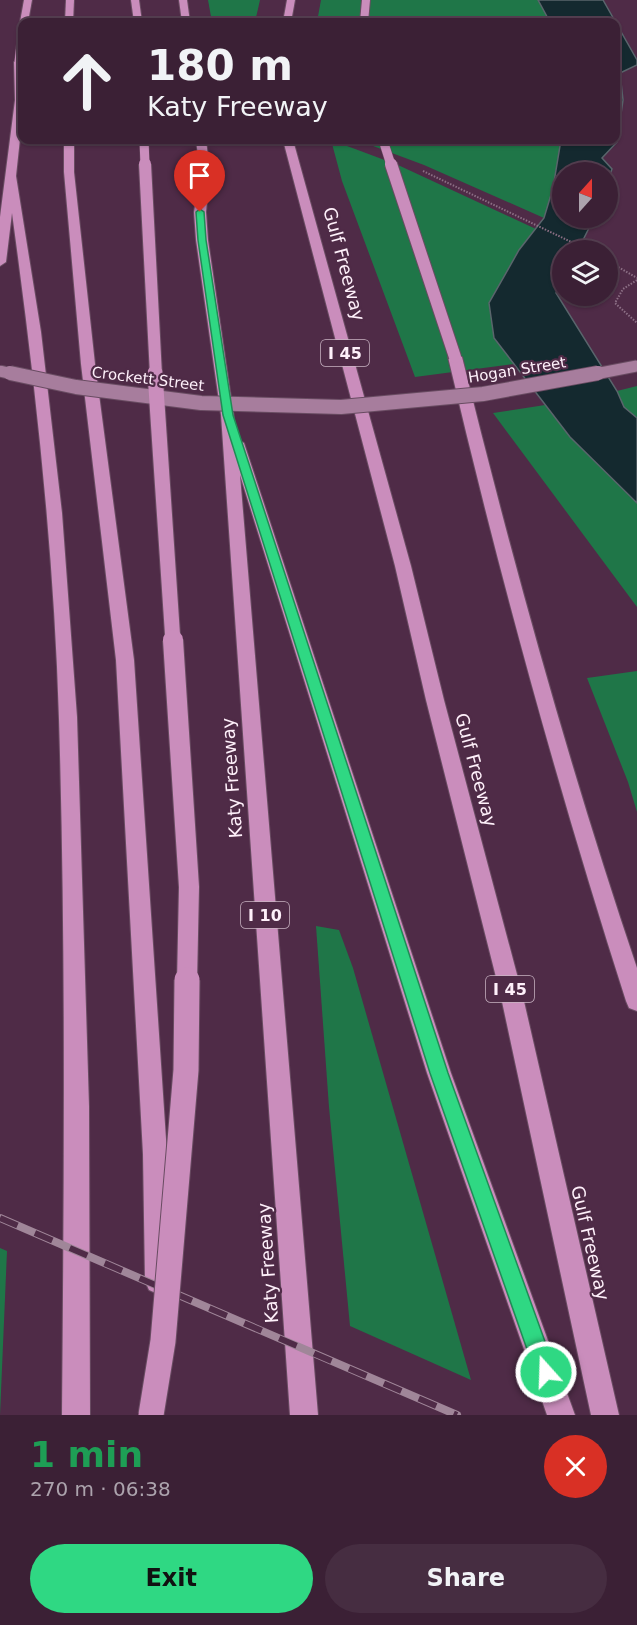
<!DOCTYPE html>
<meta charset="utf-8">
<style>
body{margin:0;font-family:"DejaVu Sans",sans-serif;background:#462d41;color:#f1f3f6;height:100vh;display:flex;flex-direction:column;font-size:22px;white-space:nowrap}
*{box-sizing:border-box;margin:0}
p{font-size:20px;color:#aca3ad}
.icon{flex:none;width:33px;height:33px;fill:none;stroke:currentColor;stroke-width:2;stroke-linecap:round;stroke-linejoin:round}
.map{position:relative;height:1415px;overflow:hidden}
.sheet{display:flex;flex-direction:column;background:#3b2035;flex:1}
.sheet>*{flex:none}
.hud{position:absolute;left:18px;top:18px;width:602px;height:126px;border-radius:12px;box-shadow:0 2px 4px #0004,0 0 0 2px #543e50;background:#3b2035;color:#f1f3f6;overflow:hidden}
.needle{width:39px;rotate:21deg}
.buttons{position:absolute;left:552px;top:162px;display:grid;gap:12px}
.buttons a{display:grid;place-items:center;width:66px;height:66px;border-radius:50%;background:#3b2035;box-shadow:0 2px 4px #0004,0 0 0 2px #543e50;font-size:30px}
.pin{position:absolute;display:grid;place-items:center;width:51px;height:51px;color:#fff;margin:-62px -26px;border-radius:50% 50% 50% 0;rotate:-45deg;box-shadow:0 0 6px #0007}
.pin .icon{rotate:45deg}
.me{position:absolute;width:66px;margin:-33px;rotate:340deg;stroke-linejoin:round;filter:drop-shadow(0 0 4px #0008)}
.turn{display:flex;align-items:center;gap:21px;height:126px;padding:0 30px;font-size:27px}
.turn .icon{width:78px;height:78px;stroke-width:2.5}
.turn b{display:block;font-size:42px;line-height:51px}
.round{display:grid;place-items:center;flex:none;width:63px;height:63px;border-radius:32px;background:#462d41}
.overview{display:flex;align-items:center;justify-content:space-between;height:102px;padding:0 30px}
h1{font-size:36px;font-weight:700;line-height:45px;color:#1e9e55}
.cta{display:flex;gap:12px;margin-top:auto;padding:12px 30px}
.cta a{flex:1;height:69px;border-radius:36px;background:#2fd883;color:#111;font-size:24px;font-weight:700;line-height:69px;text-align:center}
.cta a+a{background:#462d41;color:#f1f3f6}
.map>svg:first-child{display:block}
.green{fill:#1f7648}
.water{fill:#14292f;stroke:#5a656c;stroke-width:1.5}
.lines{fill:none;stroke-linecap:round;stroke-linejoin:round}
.motorway-casing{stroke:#694c62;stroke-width:2}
.path{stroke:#8c6f85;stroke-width:2;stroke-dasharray:1.5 1.5;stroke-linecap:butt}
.motorway{fill:#ca8dbc;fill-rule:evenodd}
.rail-casing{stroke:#a08699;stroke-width:8}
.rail{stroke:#4f2b47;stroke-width:6;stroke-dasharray:19;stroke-linecap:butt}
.secondary-bridge-far1-casing{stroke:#694c62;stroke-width:13;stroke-linecap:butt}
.secondary-bridge-casing{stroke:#694c62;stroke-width:16;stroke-linecap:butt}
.motorway-bridge-far4-casing{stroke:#694c62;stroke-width:10;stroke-linecap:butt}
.motorway-bridge-far3-casing{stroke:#694c62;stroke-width:14;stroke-linecap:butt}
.motorway-bridge-far2-casing{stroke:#694c62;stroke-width:17;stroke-linecap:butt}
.motorway-bridge-far1-casing{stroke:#694c62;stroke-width:22;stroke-linecap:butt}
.motorway-bridge-casing{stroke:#694c62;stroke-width:27;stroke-linecap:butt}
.secondary-bridge-far1{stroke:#a77d9d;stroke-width:11}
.secondary-bridge{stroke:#a77d9d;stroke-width:14}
.motorway-bridge-far4{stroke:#ca8dbc;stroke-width:9}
.motorway-bridge-far3{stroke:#ca8dbc;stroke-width:12}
.motorway-bridge-far2{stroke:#ca8dbc;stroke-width:15}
.motorway-bridge-far1{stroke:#ca8dbc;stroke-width:20}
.motorway-bridge{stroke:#ca8dbc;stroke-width:25}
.route{fill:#2fd883;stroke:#1f8c55;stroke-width:1.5}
.labels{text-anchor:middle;stroke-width:4.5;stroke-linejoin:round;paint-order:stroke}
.far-street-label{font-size:15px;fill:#fef0fa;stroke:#4f2b47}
.shield{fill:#4f2b47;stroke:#cab5c4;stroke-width:1.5}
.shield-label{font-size:16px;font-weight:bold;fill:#fef0fa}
.street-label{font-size:18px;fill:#fef0fa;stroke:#4f2b47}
</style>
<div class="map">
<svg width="637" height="1415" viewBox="0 0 637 1415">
<rect width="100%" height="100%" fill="#4f2b47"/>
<g class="green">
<path d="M208,0H260L255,22H212Z"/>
<path d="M321,0H538L550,22H317Z"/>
<path d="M331,140L398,165L536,229L519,250L489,303L494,338L514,364L415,377L342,181Z"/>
<path d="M357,140H561L553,188L544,218L424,165Z"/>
<path d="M637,386V418L624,407L617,391Z"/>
<path d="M545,405L570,437L637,503V607L493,413Z"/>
<path d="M637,671V812L628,782L587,678Z"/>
<path d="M316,926L339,930L353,968L471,1380L350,1326L329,1107Z"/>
<path d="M0,1248L7,1251L0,1415Z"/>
</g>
<path class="water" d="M538,0H603L637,60V65L620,73L623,100L617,142L602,158L612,169L608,180V172H562V218H594L578,250H562V280L556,293L617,391L624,407L637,418V503L570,437L494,338L489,303L519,250L544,218L553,188L561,140H615V22H550Z"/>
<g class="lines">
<g class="motorway-casing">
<g id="motorway">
<path d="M24,0H32L28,22L22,24L20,22Z"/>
<path d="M66,0H74L73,22H65Z"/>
<path d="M131,0H139L142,22H134Z"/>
<path d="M179,0H187L190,22H182Z"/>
<path d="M287,0H295L291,22H283Z"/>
<path d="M362,0H370L368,22H360Z"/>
<path d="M19,59L22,60V120L16,176L41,332L62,513L77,717L89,1106L90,1415H62C64,1183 66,951 59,719C54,550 35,380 12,213L6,262L0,266V217L15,100L14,62Z"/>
<path d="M64,140H74V172L95,364L134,660L167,1154L171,1281L167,1290L158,1294L149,1290L145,1281L143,1154L116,660L81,364L64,172Z"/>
<path d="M196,140H206L210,172L206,212L208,240L237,439L244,443L451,1073L575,1415H547L427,1073L240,475L318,1415H290L221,415L196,240L194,212L200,172Z"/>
<path d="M283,140H293L411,566L444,700L523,997L619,1415H591L501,997L426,700L395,566Z"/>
<path d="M455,353L462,357C513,563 569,767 637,968V1011L629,1008L626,1001C558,789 499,574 448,357Z"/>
</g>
</g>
<g class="path">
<path d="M343,140L358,145"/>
<path d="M423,171L588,250"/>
<path d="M608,261L637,278"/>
<path d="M637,280L623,289L615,303L637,323"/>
</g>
<use href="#motorway" class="motorway"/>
<g class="rail-casing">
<path id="rail" d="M0,1218L457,1415"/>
</g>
<use href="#rail" class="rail"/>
<g class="secondary-bridge-far1-casing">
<g id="secondary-bridge-far1">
<path d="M0,371L17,375"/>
<path d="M590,375L637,366"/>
</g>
</g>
<g class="secondary-bridge-casing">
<path id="secondary-bridge" d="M10,373L76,387L201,403L341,407L483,394L598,373"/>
</g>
<g class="motorway-bridge-far4-casing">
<g id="motorway-bridge-far4">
<path d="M19,62L22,35"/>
<path d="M144,140L145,165"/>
<path d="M383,140L391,165"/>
</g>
</g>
<g class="motorway-bridge-far3-casing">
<g id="motorway-bridge-far3">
<path d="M145,164L156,375"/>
<path d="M391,164L455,357"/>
</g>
</g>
<g class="motorway-bridge-far2-casing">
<path id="motorway-bridge-far2" d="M155,373L173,642"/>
</g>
<g class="motorway-bridge-far1-casing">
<path id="motorway-bridge-far1" d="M173,640L189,887L187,982"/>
</g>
<g class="motorway-bridge-casing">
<path id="motorway-bridge" d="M151,1415L163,1341L186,1070L187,980"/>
</g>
<use href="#secondary-bridge-far1" class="secondary-bridge-far1"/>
<use href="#secondary-bridge" class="secondary-bridge"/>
<use href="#motorway-bridge-far4" class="motorway-bridge-far4"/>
<use href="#motorway-bridge-far3" class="motorway-bridge-far3"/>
<use href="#motorway-bridge-far2" class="motorway-bridge-far2"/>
<use href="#motorway-bridge-far1" class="motorway-bridge-far1"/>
<use href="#motorway-bridge" class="motorway-bridge"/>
</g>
<path class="route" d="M200,209L204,212L206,240L233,415L448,1073L556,1372L553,1380L546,1383L538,1380L535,1372L430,1073L223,415L198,240L196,212Z"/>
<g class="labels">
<g class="far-street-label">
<text transform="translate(517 370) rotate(-9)" y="5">Hogan Street</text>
<text transform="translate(148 379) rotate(7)" y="5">Crockett Street</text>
</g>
<g class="shield">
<rect x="321" y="340" width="48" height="26" rx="4.5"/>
<rect x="241" y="902" width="48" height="26" rx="4.5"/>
<rect x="486" y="976" width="48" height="26" rx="4.5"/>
</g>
<g class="shield-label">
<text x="345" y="359">I 45</text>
<text x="265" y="921">I 10</text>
<text x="510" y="995">I 45</text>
</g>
<g class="street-label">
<text transform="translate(344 264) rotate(75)" y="6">Gulf Freeway</text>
<text transform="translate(476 770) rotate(75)" y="6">Gulf Freeway</text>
<text transform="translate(232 778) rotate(-94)" y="6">Katy Freeway</text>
<text transform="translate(590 1243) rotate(77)" y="6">Gulf Freeway</text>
<text transform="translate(268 1263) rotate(-94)" y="6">Katy Freeway</text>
</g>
</g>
</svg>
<div class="buttons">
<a><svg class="needle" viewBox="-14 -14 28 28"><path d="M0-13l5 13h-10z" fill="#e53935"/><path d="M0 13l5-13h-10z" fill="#aca3ad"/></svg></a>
<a><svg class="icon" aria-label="layers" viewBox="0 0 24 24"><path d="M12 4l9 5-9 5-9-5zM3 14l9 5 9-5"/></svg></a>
</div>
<div class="pin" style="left:200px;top:212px;background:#d93025"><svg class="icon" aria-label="arrive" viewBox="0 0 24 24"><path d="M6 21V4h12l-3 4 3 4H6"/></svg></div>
<svg class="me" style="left:546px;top:1372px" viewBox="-20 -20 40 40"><circle r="17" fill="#2fd883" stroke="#fff" stroke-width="3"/><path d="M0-11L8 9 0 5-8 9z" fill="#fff"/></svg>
<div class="hud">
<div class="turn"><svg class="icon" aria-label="ahead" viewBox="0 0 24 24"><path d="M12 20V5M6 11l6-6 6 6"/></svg><div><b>180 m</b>Katy Freeway</div></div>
</div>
</div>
<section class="sheet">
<div class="overview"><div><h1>1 min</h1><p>270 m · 06:38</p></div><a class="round" style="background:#d93025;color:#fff"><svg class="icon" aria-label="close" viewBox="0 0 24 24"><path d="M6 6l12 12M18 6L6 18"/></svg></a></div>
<div class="cta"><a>Exit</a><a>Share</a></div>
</section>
